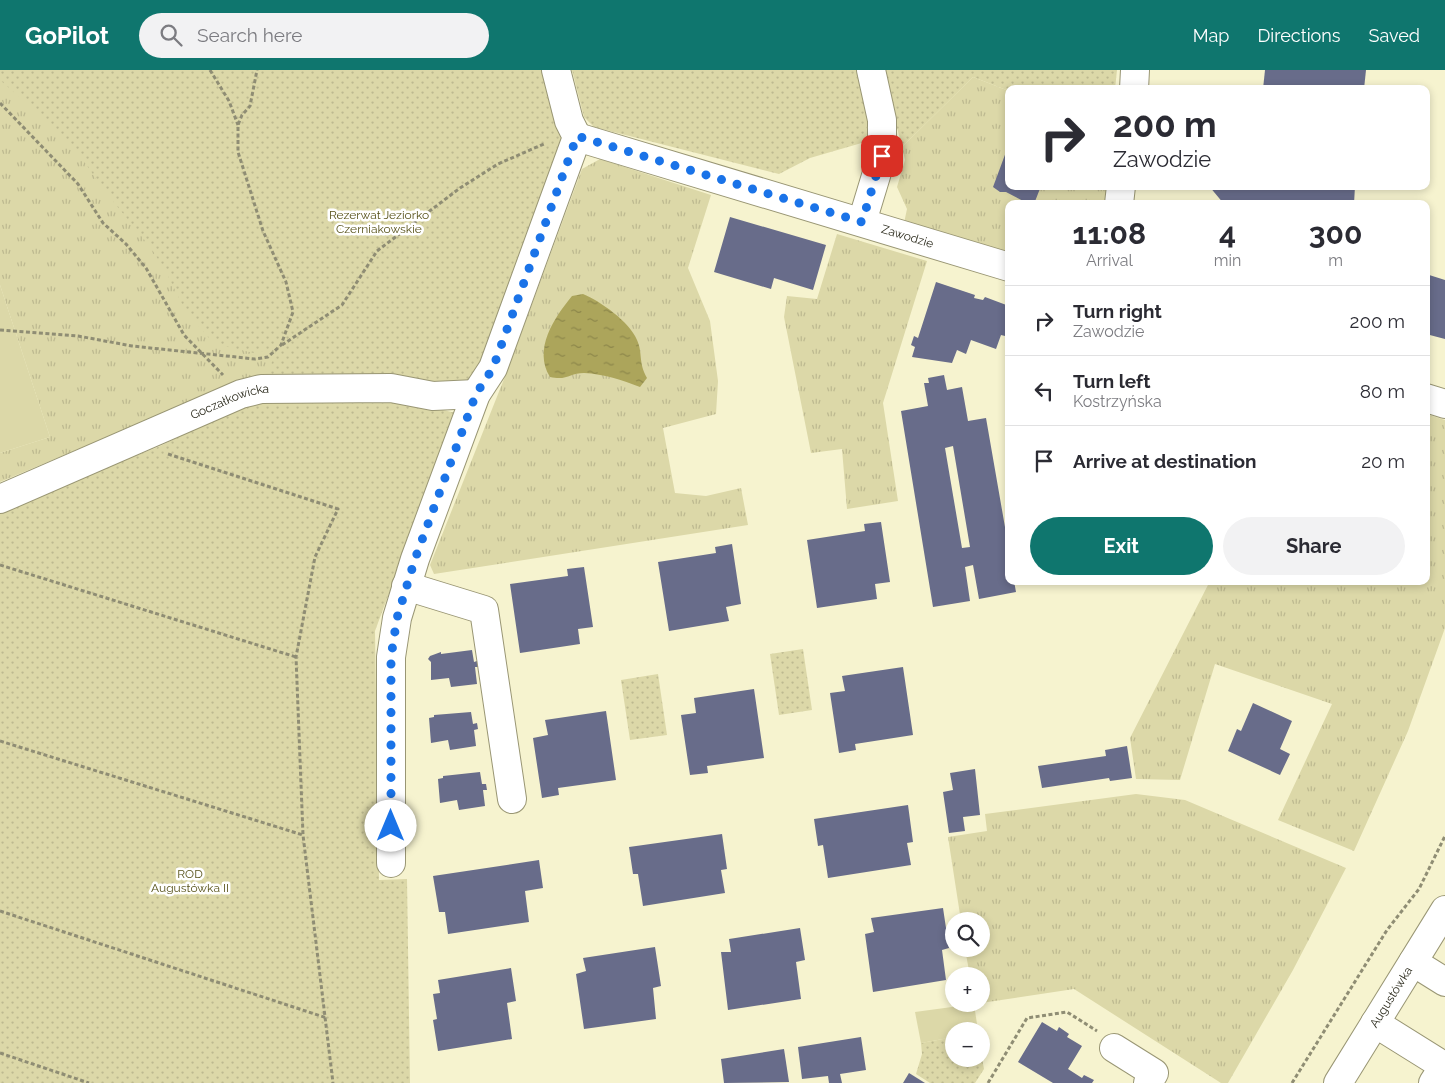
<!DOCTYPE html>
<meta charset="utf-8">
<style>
body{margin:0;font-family:Raleway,sans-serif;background:#f2f2f3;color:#2b2b33;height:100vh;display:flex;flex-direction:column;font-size:19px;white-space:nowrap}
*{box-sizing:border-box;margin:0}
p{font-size:16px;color:#7c7c81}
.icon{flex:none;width:28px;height:28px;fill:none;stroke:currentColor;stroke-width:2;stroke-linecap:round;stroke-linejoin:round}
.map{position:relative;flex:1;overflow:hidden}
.details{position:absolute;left:1005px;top:130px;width:425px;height:385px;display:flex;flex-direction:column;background:#fff;border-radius:10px;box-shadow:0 2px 8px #0003}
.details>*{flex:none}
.top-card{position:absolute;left:1005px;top:15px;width:425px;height:105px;border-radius:10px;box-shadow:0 2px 8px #0003;background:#fff;color:#2b2b33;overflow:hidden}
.tools{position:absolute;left:945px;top:842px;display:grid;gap:10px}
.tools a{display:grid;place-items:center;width:45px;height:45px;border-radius:50%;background:#fff;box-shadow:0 2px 8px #0003;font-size:25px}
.pin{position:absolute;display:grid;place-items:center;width:42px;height:42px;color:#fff;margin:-21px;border-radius:10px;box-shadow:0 2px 8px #0006}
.me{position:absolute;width:55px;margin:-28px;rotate:0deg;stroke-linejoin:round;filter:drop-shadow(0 0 4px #0008)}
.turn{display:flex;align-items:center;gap:18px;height:105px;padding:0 25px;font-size:22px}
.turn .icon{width:65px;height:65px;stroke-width:2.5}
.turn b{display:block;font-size:35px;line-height:42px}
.eta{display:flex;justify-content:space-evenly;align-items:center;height:85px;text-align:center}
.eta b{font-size:30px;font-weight:700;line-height:35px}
.action{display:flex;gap:10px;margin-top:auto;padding:10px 25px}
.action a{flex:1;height:58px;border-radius:30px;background:#0f766e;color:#fff;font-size:20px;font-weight:700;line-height:58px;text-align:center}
.action a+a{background:#f2f2f3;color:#2b2b33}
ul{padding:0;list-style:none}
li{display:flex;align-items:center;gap:15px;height:70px;padding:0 25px;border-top:1px solid #e1e1e2}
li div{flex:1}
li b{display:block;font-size:19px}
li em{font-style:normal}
header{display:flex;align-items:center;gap:30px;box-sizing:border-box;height:70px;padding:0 25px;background:#0f766e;color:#fff}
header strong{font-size:24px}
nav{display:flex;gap:28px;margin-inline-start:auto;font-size:18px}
.search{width:350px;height:45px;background:#f2f2f3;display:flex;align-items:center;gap:12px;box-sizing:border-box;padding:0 18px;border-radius:28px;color:#7c7c81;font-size:19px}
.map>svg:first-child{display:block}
.grass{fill:url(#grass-tufts)}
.park{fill:url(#park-dots)}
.pitch{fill:#dcd8a8}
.water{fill:url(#water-ripples)}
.building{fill:#686c8a;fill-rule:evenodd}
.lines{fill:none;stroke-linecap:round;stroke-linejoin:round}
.minor-casing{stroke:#999674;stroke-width:30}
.path{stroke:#8f8d74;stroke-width:3;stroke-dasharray:4 2.5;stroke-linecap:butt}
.minor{stroke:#fff;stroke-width:28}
.route{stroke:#1a73e8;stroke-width:9;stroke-dasharray:0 16.2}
.labels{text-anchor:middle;stroke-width:5;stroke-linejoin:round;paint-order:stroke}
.park-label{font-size:12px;fill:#58531b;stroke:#fff}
.street-label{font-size:12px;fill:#2a291b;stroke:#fff}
</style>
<header>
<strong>GoPilot</strong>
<div class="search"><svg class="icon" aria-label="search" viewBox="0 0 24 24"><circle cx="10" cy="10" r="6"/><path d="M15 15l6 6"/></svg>Search here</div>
<nav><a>Map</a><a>Directions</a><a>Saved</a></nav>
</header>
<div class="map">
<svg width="1445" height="1013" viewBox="0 0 1445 1013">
<defs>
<pattern id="grass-tufts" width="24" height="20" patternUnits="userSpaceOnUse" patternTransform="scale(1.25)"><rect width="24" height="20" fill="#dcd8a8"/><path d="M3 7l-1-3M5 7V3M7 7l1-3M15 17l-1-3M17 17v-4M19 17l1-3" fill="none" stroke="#bdb990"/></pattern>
<pattern id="park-dots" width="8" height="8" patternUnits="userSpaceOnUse" patternTransform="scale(1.25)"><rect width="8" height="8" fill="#dcd8a8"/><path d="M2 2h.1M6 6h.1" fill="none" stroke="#bdb990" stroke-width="1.8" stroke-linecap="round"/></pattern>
<pattern id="water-ripples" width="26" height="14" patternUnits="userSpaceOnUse" patternTransform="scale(1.25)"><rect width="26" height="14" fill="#aca55b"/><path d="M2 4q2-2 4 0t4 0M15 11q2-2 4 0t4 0" fill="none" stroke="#8c864a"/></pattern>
</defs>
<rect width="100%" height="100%" fill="#f6f3cf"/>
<g class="grass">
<path d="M0,0L361,84L272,304L252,306L0,412V383L50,367L0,215Z"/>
<path d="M973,7L1009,21V116H1111L1108,134H1009V184L904,153L907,139L897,117L905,90L902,77Z"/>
<path d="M600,89L711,125L688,198L710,251L718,311L716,344L663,358L675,423L706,426L741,418L748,455L434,504L430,495L506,304L582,99Z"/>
<path d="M837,164L927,191L883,333L898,431L847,439L842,379L811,383L784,247L787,226L817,229Z"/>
<path d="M1426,344L1445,350V558L1408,661L1354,781L1278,750L1332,634L1215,594L1180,710L1136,709L1130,668L1210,511H1426Z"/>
<path d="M1136,724L1185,730L1346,798L1293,900L1228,1013H1221L1074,919L981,933V906H970L965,879H981V851H961L948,767L987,761L985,744Z"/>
</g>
<g class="park">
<path d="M0,0H558L575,70L495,275L468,311L454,319L263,313L281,270L268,280L254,283L224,276L209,268L186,242L164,198L147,173L103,119L79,84L56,59L0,10Z"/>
<path d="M572,0H856L873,60L865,72L810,88L779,104L594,57L584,47Z"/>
<path d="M882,0H1117L1115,19H1009V21L973,7L902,77Z"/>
<path d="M382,326L456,343L375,561L379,810L407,809L410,1013H0V439L158,377L251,332Z"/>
<path d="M803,579L812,640L779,645L770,584Z"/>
<path d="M658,604L667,665L630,670L621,610Z"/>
<path d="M954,967V989H981V983L984,999L975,1013H930L916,1004L922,984L921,973Z"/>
</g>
<g class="pitch">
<path d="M0,215L50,367L0,383Z"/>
<path d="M974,934L978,961H954V967L921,973L915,942Z"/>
</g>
<path class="water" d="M583,224C600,231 630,252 637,270C643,283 638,292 647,308L640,317C622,310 604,304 584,303C570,303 567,311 550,307C533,279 554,248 572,226Z"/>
<g class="building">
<path d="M1265,0H1366L1364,19H1263Z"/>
<path d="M1006,82L1009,83V116H1041L1034,134L1027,133L1006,122H1000L993,117Z"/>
<path d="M1209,116H1355L1354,134H1292L1286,131L1283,134H1224Z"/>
<path d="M730,147L826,175L813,220L774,208L771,219L714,202Z"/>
<path d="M1426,204L1445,210V269L1426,264Z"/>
<path d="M936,212L975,225L974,228L983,230L985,227L1009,236V267L1001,265L996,279L971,270L966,284L957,280L952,293L912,287L915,277L911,275L914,266L918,268Z"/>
<path d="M944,305L947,320L962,317L968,351L986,348L1009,480V511H1014L1016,522L979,529L973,495L965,497L970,531L933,537L901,341L928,336L924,313H929L928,308ZM953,376L970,477L962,478L945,378Z"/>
<path d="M881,452L890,512L875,514L877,529L817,538L807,470L865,461L864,454Z"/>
<path d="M732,474L741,534L726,537L729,551L669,561L658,492L716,483L715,477Z"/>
<path d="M584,497L593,557L578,559L580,574L520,583L510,514L568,506L567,499Z"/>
<path d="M472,580L474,592L477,591L478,597H475L477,614L451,617L449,608L431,610V592L428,589L430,586L441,582V584Z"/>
<path d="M903,597L913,665L855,674L856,680L839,683L830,623L845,621L842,606Z"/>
<path d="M754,619L764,688L707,696L708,703L690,705L681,645L696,643L694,628Z"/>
<path d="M1253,633L1292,651L1280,679L1290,684L1280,705L1228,681L1237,659L1241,661Z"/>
<path d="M606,641L616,710L558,718L559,725L542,728L533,668L548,665L545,650Z"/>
<path d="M471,642L473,654L477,653L478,659L474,660L476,676L450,680L448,670L431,673L429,648L434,647V645Z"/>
<path d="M1127,676L1132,708L1110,711L1109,708L1042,718L1038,696L1106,686L1105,680Z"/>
<path d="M975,699L980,745L963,747L965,761L949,763L943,722L953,720L950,703Z"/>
<path d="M480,702L482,714H486L487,720H483L485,736L459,740L457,730L440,733L438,709L443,708V706Z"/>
<path d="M908,735L913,772L907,773L911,795L828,808L823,775L818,776L814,749Z"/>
<path d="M722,764L727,799L721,800L725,823L643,836L638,804H633L629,777Z"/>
<path d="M539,790L543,818L525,821L529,852L448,864L445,842H439L433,806Z"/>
<path d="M943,838L949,878L942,880L946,910L873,922L865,864L874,862L871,848Z"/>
<path d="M800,858L805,890L796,892L801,929L728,940L721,882H731L729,869Z"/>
<path d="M655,877L661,916L653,918L656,949L584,959L576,904L586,901L583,888Z"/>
<path d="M511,898L516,931L507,933L512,969L438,981L433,950L437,949L433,924L440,923L438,910Z"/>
<path d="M1042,952L1057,961L1059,957L1069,964L1067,967L1082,976L1068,999L1082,1008L1084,1005L1094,1010L1092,1013H1053L1018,992Z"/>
<path d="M861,967L866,1000L840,1004L842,1013H829L828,1006L802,1009L798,977Z"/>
<path d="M784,979L789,1012L724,1013L721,989Z"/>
<path d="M909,1003L925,1013H903Z"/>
</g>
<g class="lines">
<g class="minor-casing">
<g id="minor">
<path d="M1134,19L1135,0"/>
<path id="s1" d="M577,67L1009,197"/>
<path d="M1119,134L1121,116"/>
<path d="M862,152L882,86V50L871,0"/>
<path d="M1426,328L1445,334"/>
<path id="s2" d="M0,429L241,324L261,319L391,318L433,326L476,324"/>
<path d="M406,516L484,540L512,729"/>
<path d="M391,793V587L397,548L415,489L476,324L493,298L577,67L569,51L556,0"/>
<path d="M1413,892L1445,912"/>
<path d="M1375,953L1444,996L1433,1013"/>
<path d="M1114,978L1154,1003L1148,1013"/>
<path id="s3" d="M1338,1013L1445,840"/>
</g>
</g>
<g class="path">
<path d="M210,0L229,31L238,55"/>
<path d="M0,33L78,114L103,153L126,174L146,198L184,265L223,305"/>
<path d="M0,260L78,266L132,276L255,289L268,287L281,275L293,242L286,212L263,161L238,82V55L242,45L250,36L257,0"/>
<path d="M282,275L342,235L377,181L460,118L498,94L546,73"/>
<path d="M168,384L338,439L315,487L296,587L303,765L333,1013"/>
<path d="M0,495L296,587"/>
<path d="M0,671L303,765"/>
<path d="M0,841L327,948"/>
<path d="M0,983L89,1013"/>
<path d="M988,1013L1027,948L1067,942L1097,961"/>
<path d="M1292,1013L1387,860L1419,819L1445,766"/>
</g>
<use href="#minor" class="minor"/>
</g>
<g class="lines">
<path class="route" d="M391,756V587L397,548L415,489L476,324L493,298L577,66L862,152L882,86"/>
</g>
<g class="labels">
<g class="park-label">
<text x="379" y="149">Rezerwat Jeziorko<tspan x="379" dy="14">Czerniakowskie</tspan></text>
<text x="190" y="808">ROD<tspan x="190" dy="14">Augustówka II</tspan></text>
</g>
<g class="street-label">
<text dy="4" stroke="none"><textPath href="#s1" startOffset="345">Zawodzie</textPath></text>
<text dy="4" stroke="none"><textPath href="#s2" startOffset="250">Goczałkowicka</textPath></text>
<text dy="4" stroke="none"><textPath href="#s3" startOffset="101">Augustówka</textPath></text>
</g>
</g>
</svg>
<div class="tools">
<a><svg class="icon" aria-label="search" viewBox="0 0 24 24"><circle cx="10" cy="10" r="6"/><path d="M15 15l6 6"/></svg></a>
<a>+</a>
<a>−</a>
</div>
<div class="pin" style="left:882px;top:86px;background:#d93025"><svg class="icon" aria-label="arrive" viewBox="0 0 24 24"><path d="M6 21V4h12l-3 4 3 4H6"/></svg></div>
<svg class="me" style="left:391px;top:756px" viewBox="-20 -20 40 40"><circle r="19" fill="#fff"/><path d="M0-13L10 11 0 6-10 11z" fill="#1a73e8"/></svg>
<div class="top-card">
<div class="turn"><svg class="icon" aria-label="right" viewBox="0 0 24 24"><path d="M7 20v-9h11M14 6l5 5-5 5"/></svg><div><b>200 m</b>Zawodzie</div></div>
</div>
<section class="details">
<div class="eta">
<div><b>11:08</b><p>Arrival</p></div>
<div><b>4</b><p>min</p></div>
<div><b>300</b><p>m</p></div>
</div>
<ul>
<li><svg class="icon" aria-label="right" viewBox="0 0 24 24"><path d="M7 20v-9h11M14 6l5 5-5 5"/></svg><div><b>Turn right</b><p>Zawodzie</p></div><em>200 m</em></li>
<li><svg class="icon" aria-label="left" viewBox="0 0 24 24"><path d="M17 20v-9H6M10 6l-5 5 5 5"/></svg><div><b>Turn left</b><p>Kostrzyńska</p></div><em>80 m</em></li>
<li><svg class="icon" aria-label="arrive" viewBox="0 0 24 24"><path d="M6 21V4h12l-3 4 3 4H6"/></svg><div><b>Arrive at destination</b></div><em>20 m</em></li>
</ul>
<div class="action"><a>Exit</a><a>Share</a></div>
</section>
</div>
